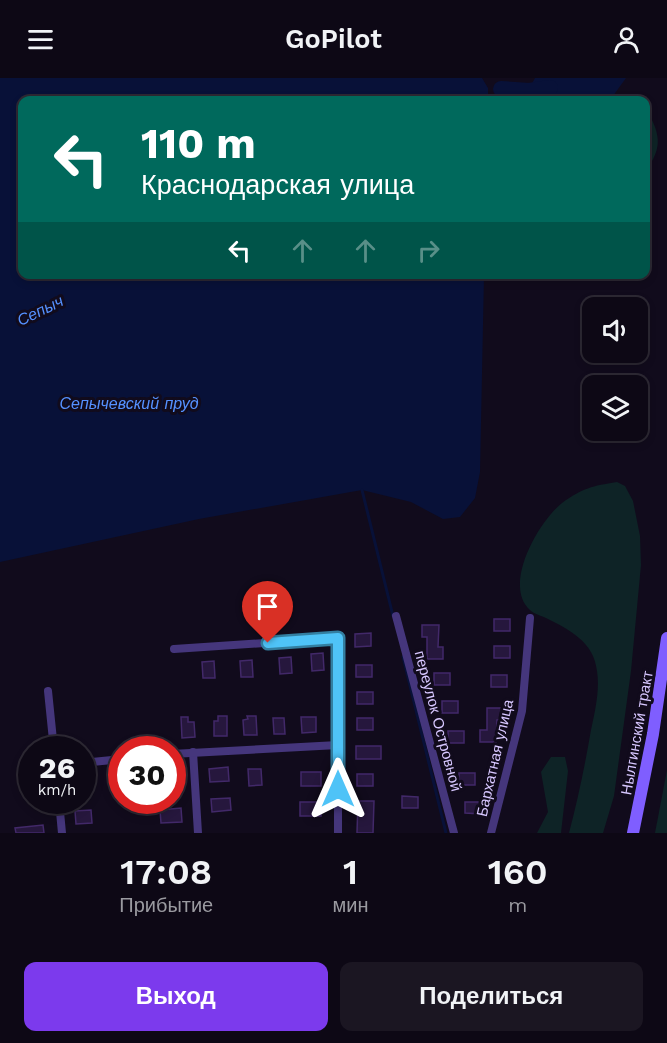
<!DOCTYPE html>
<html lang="ru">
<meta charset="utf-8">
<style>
body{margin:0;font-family:"Work Sans",sans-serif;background:#1b1622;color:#f1f3f6;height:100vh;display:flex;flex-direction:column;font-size:22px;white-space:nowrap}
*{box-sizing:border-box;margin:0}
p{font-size:20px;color:#9a9aa0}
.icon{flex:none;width:33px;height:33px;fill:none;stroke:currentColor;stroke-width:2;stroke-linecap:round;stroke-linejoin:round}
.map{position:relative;height:755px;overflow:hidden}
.side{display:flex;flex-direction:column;background:#0d0815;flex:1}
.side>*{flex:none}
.guide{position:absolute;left:18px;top:18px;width:632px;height:183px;border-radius:12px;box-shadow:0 3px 9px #0003,0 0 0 2px #2d2934;background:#00695c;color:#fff;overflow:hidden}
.buttons{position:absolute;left:582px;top:219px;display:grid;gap:12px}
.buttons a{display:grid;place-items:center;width:66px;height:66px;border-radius:12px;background:#0d0815;box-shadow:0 3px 9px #0003,0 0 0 2px #2d2934;font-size:30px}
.speed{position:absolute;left:18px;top:658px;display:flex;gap:12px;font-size:30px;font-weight:700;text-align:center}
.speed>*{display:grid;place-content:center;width:78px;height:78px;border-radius:50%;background:#0d0815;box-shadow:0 3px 9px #0003,0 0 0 2px #2d2934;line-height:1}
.speed small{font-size:15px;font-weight:400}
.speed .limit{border:9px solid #d22;background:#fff;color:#111}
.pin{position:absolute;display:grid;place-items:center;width:51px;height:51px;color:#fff;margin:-62px -26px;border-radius:50% 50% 50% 0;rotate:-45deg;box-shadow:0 0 6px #0007}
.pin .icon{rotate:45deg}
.me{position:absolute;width:66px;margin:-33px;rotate:0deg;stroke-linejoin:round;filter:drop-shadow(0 0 4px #0008)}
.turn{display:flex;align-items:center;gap:21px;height:126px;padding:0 24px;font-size:27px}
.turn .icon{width:78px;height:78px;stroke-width:2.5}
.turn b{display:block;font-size:42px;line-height:51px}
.lanes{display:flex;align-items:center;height:57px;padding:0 24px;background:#0003;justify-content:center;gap:30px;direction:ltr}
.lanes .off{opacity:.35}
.eta{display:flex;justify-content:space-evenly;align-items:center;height:102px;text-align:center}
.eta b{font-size:36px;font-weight:600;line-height:42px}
.action{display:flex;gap:12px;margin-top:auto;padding:12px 24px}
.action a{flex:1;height:69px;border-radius:12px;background:#7c3aed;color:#fff;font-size:24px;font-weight:600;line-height:69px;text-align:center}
.action a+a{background:#1b1622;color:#f1f3f6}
header{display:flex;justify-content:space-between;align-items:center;height:78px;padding:0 24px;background:#0d0815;font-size:27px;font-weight:600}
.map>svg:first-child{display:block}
.green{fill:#0e2326}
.water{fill:#081138}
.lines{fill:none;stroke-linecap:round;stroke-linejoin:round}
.stream{stroke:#081138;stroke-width:3}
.river{stroke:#081138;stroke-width:16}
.building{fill:#26173d;stroke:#422969;stroke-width:1.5}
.street{stroke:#45367c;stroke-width:8}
.secondary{stroke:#7f5eff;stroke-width:12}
.route-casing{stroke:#337fa1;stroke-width:15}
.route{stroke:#4fc3f7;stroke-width:10}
.labels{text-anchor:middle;stroke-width:6;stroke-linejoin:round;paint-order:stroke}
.street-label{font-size:15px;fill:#d7c7ff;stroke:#110b1c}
.water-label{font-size:16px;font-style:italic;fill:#5591ff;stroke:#110b1c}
</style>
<header><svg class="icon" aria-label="menu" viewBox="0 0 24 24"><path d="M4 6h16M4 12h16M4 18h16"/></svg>GoPilot<svg class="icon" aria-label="person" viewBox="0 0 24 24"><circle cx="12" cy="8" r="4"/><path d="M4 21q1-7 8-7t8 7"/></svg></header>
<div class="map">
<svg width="667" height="755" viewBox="0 0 667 755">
<rect width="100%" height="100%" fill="#110b1c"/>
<g class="green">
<path d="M645,29C660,55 664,69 645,93Z"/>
<path d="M617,404L625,408L633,423L640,458L641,487L631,593L614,718L603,755H569C578,721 585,687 591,652C595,633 600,612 597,593C594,564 570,552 546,540C542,538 534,536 530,532C502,507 539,443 562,425C583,410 592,408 617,404Z"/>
<path d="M551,679H565L568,693L561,755H537L548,734L541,694Z"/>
<path d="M667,692V755H655Z"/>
</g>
<g class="water">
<path d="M0,0H482L488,10V22H22V196L484,197L480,394L475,420L460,439L443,441L411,424L362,412L199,441L0,484Z"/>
<path d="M535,0H626L610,22L584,21L582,22H533L528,13Z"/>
</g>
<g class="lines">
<g class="stream">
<path d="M362,412L393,538"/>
<path d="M403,579L446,755"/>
</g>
<path class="river" d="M501,11L529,13L550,10"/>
</g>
<g class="building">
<rect x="494" y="541" width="16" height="12"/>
<path d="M422,547H439L438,569H443V581H427V559H422Z"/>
<path d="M371,555V568L355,569V556Z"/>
<rect x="494" y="568" width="16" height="12"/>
<path d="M323,575L324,592L312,593L311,576Z"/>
<path d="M291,579L292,595L280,596L279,580Z"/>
<path d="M252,582L253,599H241L240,583Z"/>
<path d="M214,583L215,600H203L202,584Z"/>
<rect x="356" y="587" width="16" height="12"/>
<rect x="434" y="595" width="16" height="12"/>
<rect x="491" y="597" width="16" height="12"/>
<rect x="357" y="614" width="16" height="12"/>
<rect x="442" y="623" width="16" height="12"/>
<path d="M487,630H503V642H497L496,664H480V652H487Z"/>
<path d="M218,638H227V658H214V643H218Z"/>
<path d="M247,638H256L257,657H244L243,642L248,641Z"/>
<path d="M181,639H188V644H194L195,659L182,660Z"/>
<path d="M301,639H316V654L302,655Z"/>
<path d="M273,640H284L285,656H274Z"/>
<rect x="357" y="640" width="16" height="12"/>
<rect x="448" y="653" width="16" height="12"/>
<rect x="356" y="668" width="25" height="13"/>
<path d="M228,689L229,703L210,704L209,691Z"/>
<path d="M248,691H261L262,707L249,708Z"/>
<rect x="301" y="694" width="20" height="14"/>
<rect x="459" y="695" width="16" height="12"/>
<rect x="357" y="696" width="16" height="12"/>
<path d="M92,700L93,713H82V701Z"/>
<path d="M402,718L418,719V730H402Z"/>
<path d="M230,720L231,732L212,734L211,721Z"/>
<path d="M358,723H374L373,755H357Z"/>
<rect x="300" y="724" width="21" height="14"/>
<path d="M465,724H481V736L465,735Z"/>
<path d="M181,730L182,744L161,745L160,732Z"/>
<path d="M91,732L92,745L76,746L75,733Z"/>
<path d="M43,747L44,755H16L15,750Z"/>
</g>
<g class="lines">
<g class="street">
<path d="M396,538L454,755"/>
<path d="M174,571L338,560V755"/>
<path d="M48,613L54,672"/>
<path d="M193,674L198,755"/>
<path d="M172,676L338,667"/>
<path d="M82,685L122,681"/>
<path d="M59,723L62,755"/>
<path d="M491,755L522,633L530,540"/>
</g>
<path class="secondary" d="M633,755L653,656L667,560"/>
</g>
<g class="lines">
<g class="route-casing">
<path id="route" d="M268,565L338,560V711"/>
</g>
<use href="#route" class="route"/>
</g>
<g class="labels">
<g class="street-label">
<text transform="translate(438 643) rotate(75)" y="5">переулок Островной</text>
<text transform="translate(637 655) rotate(-80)" y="5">Нылгинский тракт</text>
<text transform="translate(495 680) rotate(-77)" y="5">Бархатная улица</text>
</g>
<g class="water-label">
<text transform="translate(40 232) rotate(-26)" y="6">Сепыч</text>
<text x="129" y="331">Сепычевский пруд</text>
</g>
</g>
</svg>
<div class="buttons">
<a><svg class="icon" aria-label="sound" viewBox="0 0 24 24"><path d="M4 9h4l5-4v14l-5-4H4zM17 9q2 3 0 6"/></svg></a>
<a><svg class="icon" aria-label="layers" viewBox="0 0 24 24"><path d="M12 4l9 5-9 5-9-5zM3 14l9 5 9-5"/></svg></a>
</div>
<div class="speed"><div>26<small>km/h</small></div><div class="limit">30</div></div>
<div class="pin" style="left:268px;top:565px;background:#d93025"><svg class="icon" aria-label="arrive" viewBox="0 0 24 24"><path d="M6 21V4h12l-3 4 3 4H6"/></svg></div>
<svg class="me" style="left:338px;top:711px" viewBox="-20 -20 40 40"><path d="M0-17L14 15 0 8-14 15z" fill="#4fc3f7" stroke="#fff" stroke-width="4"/></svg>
<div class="guide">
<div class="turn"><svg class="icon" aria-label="left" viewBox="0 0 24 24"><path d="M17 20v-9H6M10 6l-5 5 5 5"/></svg><div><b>110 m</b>Краснодарская улица</div></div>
<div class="lanes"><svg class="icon" aria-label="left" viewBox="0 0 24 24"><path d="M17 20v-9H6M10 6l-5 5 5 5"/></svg><svg class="icon off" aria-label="ahead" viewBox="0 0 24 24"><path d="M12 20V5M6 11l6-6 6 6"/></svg><svg class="icon off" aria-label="ahead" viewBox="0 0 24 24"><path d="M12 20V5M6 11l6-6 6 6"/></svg><svg class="icon off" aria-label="right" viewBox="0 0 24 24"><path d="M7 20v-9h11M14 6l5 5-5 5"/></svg></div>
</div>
</div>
<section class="side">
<div class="eta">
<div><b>17:08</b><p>Прибытие</p></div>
<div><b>1</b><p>мин</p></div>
<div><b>160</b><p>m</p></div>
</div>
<div class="action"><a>Выход</a><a>Поделиться</a></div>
</section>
